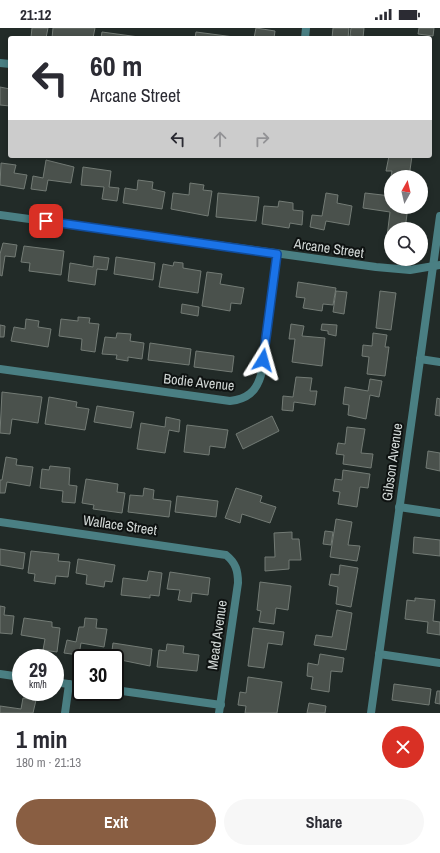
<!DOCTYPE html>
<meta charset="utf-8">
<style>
body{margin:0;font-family:"Archivo Narrow",sans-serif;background:#f7f7f7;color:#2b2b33;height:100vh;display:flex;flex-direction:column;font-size:15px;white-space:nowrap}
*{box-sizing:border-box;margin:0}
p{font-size:13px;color:#7c7c81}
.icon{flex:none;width:22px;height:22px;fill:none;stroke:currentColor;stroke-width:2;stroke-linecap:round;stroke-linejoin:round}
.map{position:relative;height:685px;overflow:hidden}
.side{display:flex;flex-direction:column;background:#fff;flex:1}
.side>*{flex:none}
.banner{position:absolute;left:8px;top:8px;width:424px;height:122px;border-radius:4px;box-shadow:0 2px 6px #0003;background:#fff;color:#2b2b33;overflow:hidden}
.needle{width:26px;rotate:8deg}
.controls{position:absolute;left:384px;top:142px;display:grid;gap:8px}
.controls a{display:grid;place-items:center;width:44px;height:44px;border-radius:50%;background:#fff;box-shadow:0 2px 6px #0003;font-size:20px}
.speed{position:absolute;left:12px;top:621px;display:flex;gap:8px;font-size:20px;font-weight:700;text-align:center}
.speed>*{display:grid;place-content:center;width:52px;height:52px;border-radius:50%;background:#fff;box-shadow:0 2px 6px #0003;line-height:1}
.speed small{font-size:10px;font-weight:400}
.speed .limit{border:2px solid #111;border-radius:6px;background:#fff;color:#111}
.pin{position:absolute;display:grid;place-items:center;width:34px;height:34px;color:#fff;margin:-17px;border-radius:8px;box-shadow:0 2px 6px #0006}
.me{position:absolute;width:44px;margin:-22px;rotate:8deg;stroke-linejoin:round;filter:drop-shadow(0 0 3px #0008)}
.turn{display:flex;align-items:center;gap:14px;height:84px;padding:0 16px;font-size:18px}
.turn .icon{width:52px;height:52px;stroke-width:2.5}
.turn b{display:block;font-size:28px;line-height:34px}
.lanes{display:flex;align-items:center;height:38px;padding:0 16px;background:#0003;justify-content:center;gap:20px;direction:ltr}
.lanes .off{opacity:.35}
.round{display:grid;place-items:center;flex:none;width:42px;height:42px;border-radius:21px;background:#f7f7f7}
.headline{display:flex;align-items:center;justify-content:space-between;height:68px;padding:0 16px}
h1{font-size:24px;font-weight:700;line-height:30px}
.primary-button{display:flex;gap:8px;margin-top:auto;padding:8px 16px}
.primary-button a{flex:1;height:46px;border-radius:24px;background:#895e42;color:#fff;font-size:16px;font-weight:700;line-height:46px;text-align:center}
.primary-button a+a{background:#f7f7f7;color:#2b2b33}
.status{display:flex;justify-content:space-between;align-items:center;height:28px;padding:0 20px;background:#fff;direction:ltr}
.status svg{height:11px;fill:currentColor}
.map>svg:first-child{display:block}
.building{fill:#4a514c;stroke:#737b75}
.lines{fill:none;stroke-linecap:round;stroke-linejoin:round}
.minor{stroke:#4a7f83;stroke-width:8}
.tertiary{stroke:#4a7f83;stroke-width:8}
.route-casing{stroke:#114b97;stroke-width:10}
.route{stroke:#1a73e8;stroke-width:7}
.labels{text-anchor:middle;stroke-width:4;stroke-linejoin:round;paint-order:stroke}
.street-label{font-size:14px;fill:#d2d8d6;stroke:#0e1211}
</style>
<div class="status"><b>21:12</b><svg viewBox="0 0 49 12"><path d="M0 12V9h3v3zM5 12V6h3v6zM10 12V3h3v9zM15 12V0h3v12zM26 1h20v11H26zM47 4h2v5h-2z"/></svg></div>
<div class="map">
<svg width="440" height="685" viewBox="0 0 440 685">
<rect width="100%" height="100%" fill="#222b28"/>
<g class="building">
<path d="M32,0H48L46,10L31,9Z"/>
<path d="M53,0H95L93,10H52Z"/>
<path d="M256,0L275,3L274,10H254Z"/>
<path d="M333,0H349L348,10H332Z"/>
<path d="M351,0H364L363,10L350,8Z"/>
<path d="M419,0H434L433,8L418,6Z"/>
<path d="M102,4L139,9L101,10Z"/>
<path d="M196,4L234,9V10H195Z"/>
<path d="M0,59L10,61V78L0,77Z"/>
<path d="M389,128H412L409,149H391L392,143H386Z"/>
<path d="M46,132L74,139L71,155L48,152L46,163L31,161L33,148L43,150Z"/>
<path d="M1,135L16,137L14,145L27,147L24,161L0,157Z"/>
<path d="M83,139L111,143L109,159L119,160L117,173L102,171L104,159L81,157Z"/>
<path d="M138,152L153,154L152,161L165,164L162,181L123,175L125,160L137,162Z"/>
<path d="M190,155L204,157L203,162L212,163L208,188L171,181L173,165L189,167Z"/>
<path d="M218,165L259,169L256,193L216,189Z"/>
<path d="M326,165L338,167L337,175L352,178L349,197L326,193L324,202L310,199L312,187L322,188Z"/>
<path d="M365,165L391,168V179H408L405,201H391V210L387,209L390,184L363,180Z"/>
<path d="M279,173L293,175V182L303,183L302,197L290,195L289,200L262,196L264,178L278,179Z"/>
<path d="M3,215L17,217L15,229L5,228L2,248L0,247V226Z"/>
<path d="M24,218L64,223L61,247L29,243L30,235L21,234Z"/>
<path d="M94,228L109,230L107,242L97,241L95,257L68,253L70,235L93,239Z"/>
<path d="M116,229L155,235L153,252L114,246Z"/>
<path d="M174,234L183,235V240L201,243L198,265L159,259L163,236L173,238Z"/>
<path d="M207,244L222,246L220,256L244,260L241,276L231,275L230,283L202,278Z"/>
<path d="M298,254L336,260L333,277L323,276L322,283L303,280L305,270L296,269Z"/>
<path d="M336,263L347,264L344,286L333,284Z"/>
<path d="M380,263L396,265L391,302L376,300Z"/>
<path d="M182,276L199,279L198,288L181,285Z"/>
<path d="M78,289L90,290L89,295L99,296L95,324L81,322L82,311L59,308L61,291L78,293Z"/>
<path d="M26,291L39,293L38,299L51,301L48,319L11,313L14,299L25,301Z"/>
<path d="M291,296L304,298L302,308L325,310L322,338L292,334L295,311H289Z"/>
<path d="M322,296L337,297L336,308L328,306V303L321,302Z"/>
<path d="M0,297L5,298L4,309H0Z"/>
<path d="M117,305L131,306L130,313L144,315L142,331L128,329V333L116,331L117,327L102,326L105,309L116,310Z"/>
<path d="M373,305L387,307L385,319H389L385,348L367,346L369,329L362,328L363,317L372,318Z"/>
<path d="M150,315L191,321L189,337L148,332Z"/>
<path d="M196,323L234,328L232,344L194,339Z"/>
<path d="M296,349L312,350L310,363H317L315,377L294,374L293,383L282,382L283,368L293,369Z"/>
<path d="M370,351L382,353L379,369L370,367L366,391L348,387L349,377L343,376L345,359L368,363Z"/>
<path d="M2,364L42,369L38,395L12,391L10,406L0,405Z"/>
<path d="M49,369L77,374L76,379L89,381L85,402L45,396Z"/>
<path d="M437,370L440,371V388L435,387Z"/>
<path d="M97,378L134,384L131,400L94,394Z"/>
<path d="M272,388L279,403L243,421L236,406Z"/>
<path d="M166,389L180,392L179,404L169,402L165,425L137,421L141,395L165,399Z"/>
<path d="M187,397L228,402L225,420L210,418L209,427L184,424Z"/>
<path d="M347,399L365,401L361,425L373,426L371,440L343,436L344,427L336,426L338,415L345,416Z"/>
<path d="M428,423L440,425V443L426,440Z"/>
<path d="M6,429L17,431L16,437L33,439L30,458L7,454L5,465H0V452H2Z"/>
<path d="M50,438L70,440L69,457L77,458L75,475L62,474L63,463L40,460L42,441L49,442Z"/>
<path d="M343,442L370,446L368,460L360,459L357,479L338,476L340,464L333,463L335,451L342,452Z"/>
<path d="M86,451L118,456L117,464L125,465L122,485L93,481L94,477L82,475Z"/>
<path d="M144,460L154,462L153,471L171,473L169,489L128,484L130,467L143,468Z"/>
<path d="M236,460L262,468L260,474L276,479L270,495L242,486L240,495L225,490Z"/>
<path d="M177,468L218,473L216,489L175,484Z"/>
<path d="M336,491L352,494L348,517L360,518L357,533L330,529Z"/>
<path d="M325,503L333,504L331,517L323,516Z"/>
<path d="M292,504V511H299L301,532H289V541L265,543V529H275L274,505Z"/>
<path d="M414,509L440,512V528L413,525Z"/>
<path d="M0,521L25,525L23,541L0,537Z"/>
<path d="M31,523L59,526L58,533L70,534L68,549L56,548L55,556L34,553L35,546L28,545Z"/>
<path d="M78,531L115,537L112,554L105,553L104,559L86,556L87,547L76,545Z"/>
<path d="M340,537L358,540L351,579L336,576L338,559L329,557L331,546L339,547Z"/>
<path d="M149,543L162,545L159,568L150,567V570L121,567L123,550L147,553Z"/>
<path d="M170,544L210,550L208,567L192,565L191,574L178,572L180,562L167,561Z"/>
<path d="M260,554L291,558L288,582L276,580L274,596L259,594L261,583L257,582Z"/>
<path d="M415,570L435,572L433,593L440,594V607L427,605L428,594L405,591L407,572L415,573Z"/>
<path d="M0,578L5,579L4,587L14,588L12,606L0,605Z"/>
<path d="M337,582L352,585L346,622L314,617L316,607L332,609Z"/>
<path d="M24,590L52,594V599L60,600L57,624L43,622L45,611L21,607Z"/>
<path d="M85,590L97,591L96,600L107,601L104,619L81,615L79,627L64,625L67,612L76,614L79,599H84Z"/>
<path d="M253,600L284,604L282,617L268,615L264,640L248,638Z"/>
<path d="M113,615L152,621L150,638L111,630Z"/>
<path d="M167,616L184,618L183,625L199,627L197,643L157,639L159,622L166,623Z"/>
<path d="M320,626L344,630L342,644L331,643L329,664L311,661L313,649L307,648L308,635L318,637Z"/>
<path d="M248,649L282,654L277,685H245L246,678L238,677L240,664L246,665Z"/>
<path d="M394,656L431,661L429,677L392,672Z"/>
<path d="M437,663H440V676L435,675Z"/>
<path d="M23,670L36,672L33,685H0V678L21,681Z"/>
<path d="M309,675L326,678L325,685H307Z"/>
</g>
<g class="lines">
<g class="minor">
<path d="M305,10L306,0"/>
<path d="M0,35L10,36"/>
<path d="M420,331L440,334"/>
<path d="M0,341L230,373C247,371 256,364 261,347L277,226"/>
<path d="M399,479L440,485"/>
<path d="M0,494L226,527C236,535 238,543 238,555L219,685"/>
<path d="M379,626L440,635"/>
<path d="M0,646L21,649"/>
<path d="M55,654L81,658"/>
<path d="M115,662L221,677"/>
<path d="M65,685L69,656"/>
<path d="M371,685L440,188"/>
</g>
<path class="tertiary" d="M0,187L376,239L410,242L440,237"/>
</g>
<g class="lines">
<g class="route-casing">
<path id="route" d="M46,193L277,226L263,332"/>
</g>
<use href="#route" class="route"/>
</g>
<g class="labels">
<g class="street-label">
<text transform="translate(329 220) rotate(8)" y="5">Arcane Street</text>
<text transform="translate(199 354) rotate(6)" y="5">Bodie Avenue</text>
<text transform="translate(392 434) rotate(-82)" y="5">Gibson Avenue</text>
<text transform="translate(120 497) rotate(8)" y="5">Wallace Street</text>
<text transform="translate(217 607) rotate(-82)" y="5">Mead Avenue</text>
</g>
</g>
</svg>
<div class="controls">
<a><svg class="needle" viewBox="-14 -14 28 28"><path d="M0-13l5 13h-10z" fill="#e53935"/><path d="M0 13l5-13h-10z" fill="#7c7c81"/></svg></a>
<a><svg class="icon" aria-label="search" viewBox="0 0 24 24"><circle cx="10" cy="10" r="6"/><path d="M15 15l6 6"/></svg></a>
</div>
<div class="speed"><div>29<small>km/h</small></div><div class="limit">30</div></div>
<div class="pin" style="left:46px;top:193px;background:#d93025"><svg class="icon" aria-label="arrive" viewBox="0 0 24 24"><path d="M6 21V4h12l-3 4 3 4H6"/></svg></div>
<svg class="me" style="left:263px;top:332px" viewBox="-20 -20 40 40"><path d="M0-17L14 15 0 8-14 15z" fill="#1a73e8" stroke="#fff" stroke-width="4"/></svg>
<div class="banner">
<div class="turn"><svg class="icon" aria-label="left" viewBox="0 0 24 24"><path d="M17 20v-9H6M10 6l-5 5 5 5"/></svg><div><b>60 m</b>Arcane Street</div></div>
<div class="lanes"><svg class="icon" aria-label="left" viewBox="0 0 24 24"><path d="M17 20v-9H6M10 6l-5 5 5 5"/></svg><svg class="icon off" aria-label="ahead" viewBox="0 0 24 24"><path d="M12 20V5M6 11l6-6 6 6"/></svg><svg class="icon off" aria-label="right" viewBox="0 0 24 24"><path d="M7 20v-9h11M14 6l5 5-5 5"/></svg></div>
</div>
</div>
<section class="side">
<div class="headline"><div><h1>1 min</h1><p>180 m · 21:13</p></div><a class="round" style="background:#d93025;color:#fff"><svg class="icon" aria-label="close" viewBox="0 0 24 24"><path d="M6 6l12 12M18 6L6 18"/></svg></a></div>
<div class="primary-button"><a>Exit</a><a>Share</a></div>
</section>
